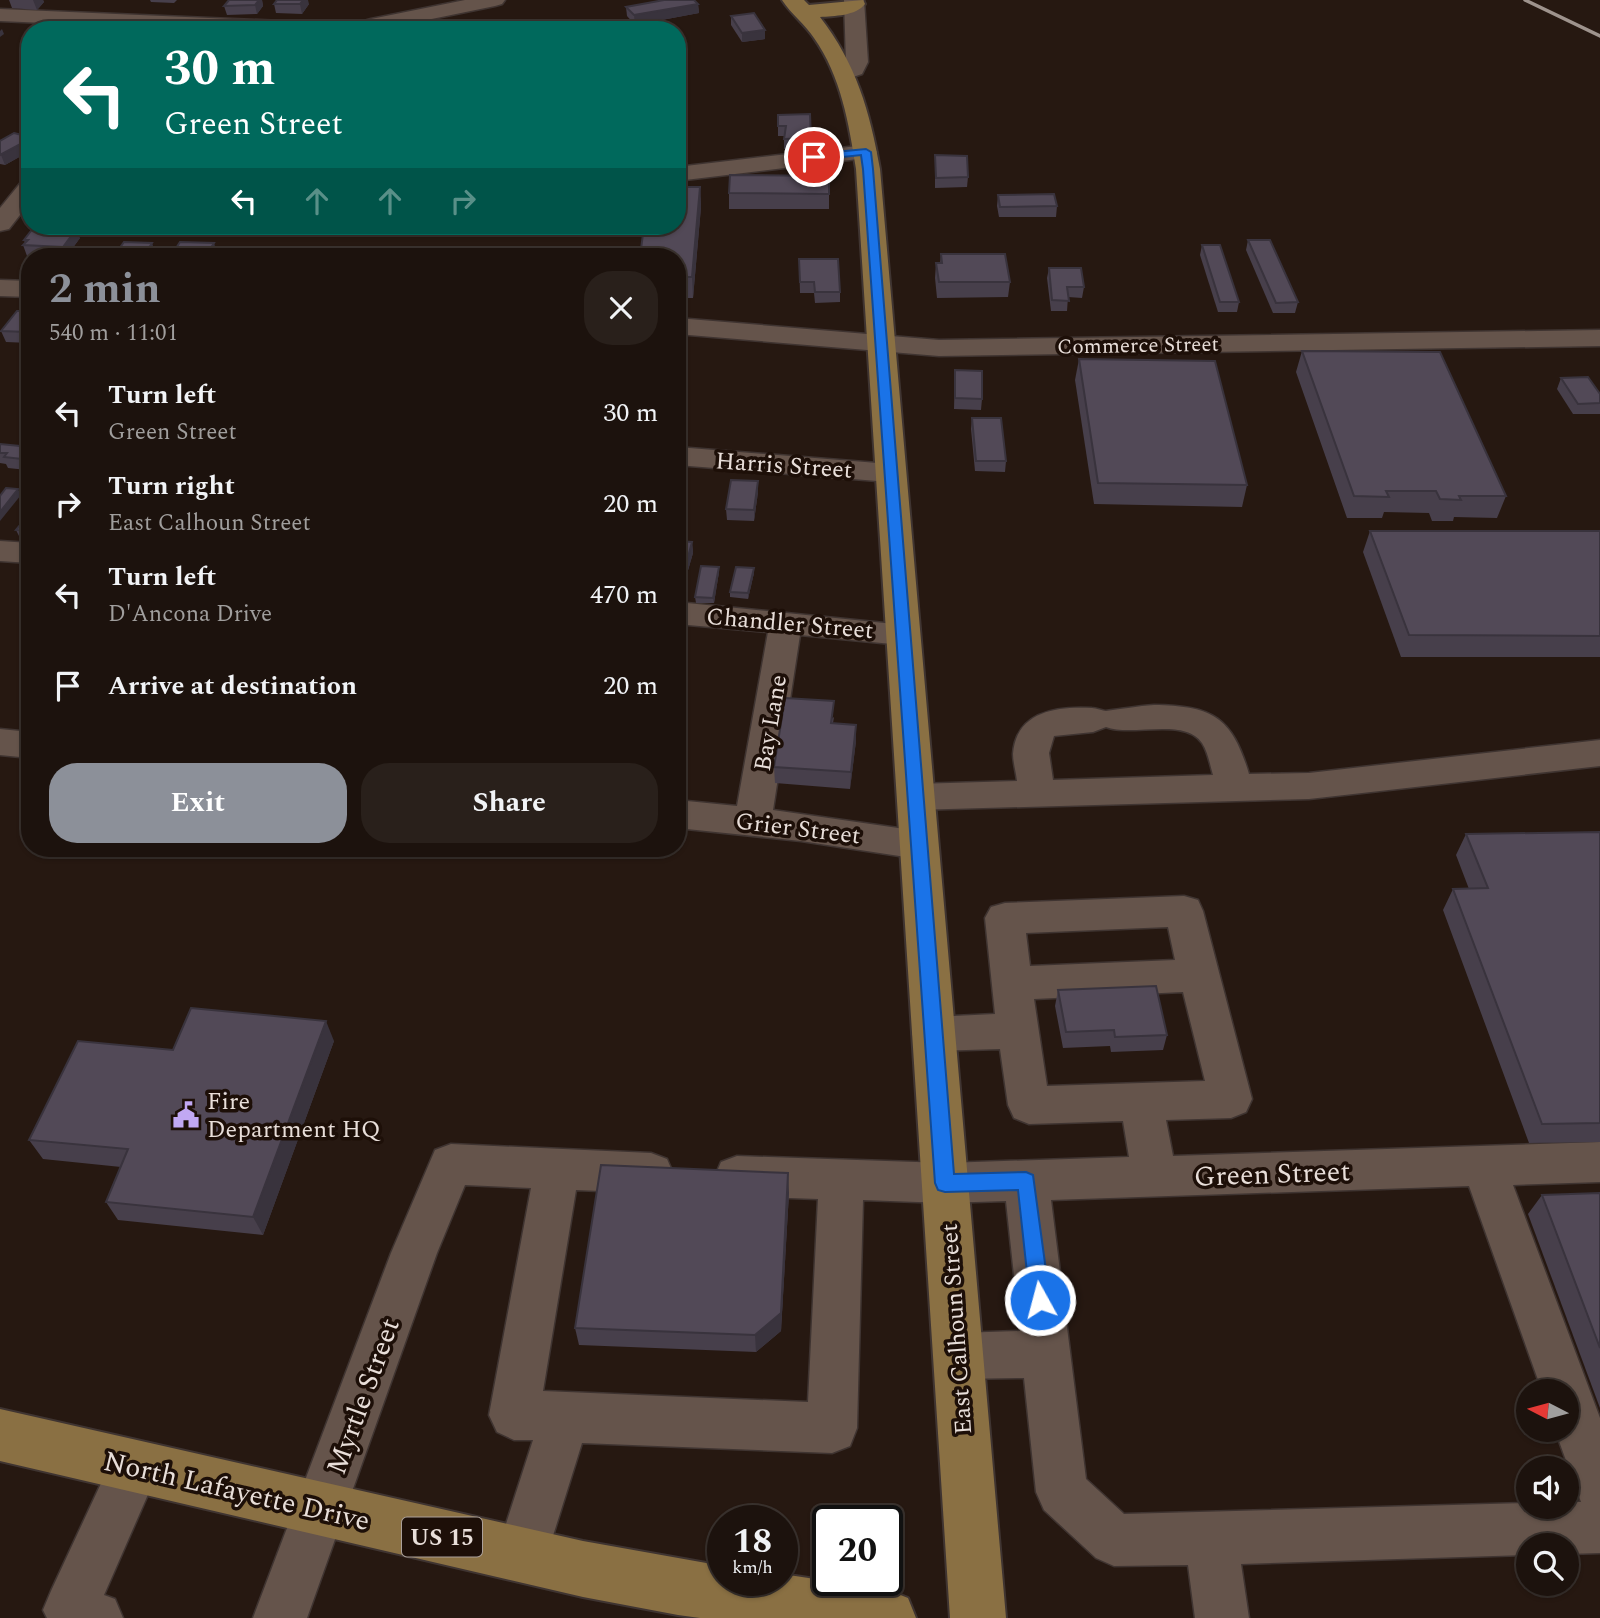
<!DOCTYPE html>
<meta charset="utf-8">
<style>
body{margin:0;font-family:Spectral,serif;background:#29201b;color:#f1f3f6;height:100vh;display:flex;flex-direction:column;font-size:26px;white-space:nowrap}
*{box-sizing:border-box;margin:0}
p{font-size:23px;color:#a09e9d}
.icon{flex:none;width:38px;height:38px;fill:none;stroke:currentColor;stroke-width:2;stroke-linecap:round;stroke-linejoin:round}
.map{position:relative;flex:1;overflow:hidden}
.drawer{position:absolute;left:21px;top:248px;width:665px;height:609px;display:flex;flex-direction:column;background:#1c120d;border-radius:28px;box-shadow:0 2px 5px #0004,0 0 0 2px #3a322e}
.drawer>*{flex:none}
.banner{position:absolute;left:21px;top:21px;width:665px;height:214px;border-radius:28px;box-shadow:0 2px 5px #0004,0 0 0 2px #3a322e;background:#00695c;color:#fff;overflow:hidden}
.needle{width:46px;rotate:276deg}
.fabs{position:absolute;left:1516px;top:1379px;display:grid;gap:14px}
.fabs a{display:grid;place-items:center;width:63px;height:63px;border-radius:50%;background:#1c120d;box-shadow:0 2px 5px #0004,0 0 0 2px #3a322e;font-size:35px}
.speed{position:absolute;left:707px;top:1505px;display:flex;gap:14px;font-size:35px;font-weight:700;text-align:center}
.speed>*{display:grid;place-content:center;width:91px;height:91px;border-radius:50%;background:#1c120d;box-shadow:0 2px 5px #0004,0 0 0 2px #3a322e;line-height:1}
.speed small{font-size:18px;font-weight:400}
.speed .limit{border:4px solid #111;border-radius:10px;background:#fff;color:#111}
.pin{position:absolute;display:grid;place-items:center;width:60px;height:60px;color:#fff;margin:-30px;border:4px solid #fff;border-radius:50%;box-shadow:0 2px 7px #0007}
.me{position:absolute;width:77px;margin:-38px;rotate:353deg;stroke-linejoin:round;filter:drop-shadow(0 0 5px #0008)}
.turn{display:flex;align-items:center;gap:24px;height:147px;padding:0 28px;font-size:32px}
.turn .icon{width:91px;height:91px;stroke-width:2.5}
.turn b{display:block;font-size:49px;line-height:60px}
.lanes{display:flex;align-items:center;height:66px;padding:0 28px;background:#0003;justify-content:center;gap:35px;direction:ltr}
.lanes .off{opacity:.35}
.round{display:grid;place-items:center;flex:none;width:74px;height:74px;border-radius:28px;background:#29201b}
.headline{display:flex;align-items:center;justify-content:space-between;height:119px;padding:0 28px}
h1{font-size:42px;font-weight:700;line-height:52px;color:#8c9099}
.button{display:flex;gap:14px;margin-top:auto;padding:14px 28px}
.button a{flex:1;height:80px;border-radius:28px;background:#8c9099;color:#fff;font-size:28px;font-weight:700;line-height:80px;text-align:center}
.button a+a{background:#29201b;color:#f1f3f6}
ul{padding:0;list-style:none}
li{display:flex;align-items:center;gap:21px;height:91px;padding:0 28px}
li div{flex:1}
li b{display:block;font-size:26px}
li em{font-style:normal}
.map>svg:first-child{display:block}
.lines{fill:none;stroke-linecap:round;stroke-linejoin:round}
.minor-casing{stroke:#3f3431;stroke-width:3}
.major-casing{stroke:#3f3431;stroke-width:4}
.minor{fill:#65544b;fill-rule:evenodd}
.major{fill:#8a7043;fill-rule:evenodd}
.rail{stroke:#9e938d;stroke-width:3.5}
.wall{fill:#473f4b}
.shaded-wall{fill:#39333d}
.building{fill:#524957;stroke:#39333d;stroke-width:2}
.route{fill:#1a73e8;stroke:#114b97;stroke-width:2}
.labels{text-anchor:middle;stroke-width:7;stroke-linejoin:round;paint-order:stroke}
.far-street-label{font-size:21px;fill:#e8ded9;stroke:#1d0f08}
.shield{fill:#1d0f08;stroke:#aba09a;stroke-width:2}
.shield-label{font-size:23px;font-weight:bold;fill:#e8ded9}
.street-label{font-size:24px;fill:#e8ded9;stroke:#1d0f08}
.poi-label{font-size:24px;fill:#e8ded9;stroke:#1d0f08;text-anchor:start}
.near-street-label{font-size:28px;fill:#e8ded9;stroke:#1d0f08}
</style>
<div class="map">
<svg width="1600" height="1618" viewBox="0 0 1600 1618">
<rect width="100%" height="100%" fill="#261811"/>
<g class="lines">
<g class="minor-casing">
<g id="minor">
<path d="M465,0H505L502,4L495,6L378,30L364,29L361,25L364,21L371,19Z"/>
<path d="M844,0H864L868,62L862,74L847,79L839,78L836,73L846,62Z"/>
<path d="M0,9L352,24L359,26L362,30H203L0,21Z"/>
<path d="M866,145L874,147L877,152L874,157L677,181V167Z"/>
<path d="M30,179V202L9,229L0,231V208L22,181Z"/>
<path d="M0,280L30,281V297L0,296Z"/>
<path d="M677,318L939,340L1600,330V346L939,356L677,334Z"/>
<path d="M677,447L890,464L901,467L905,473L901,479L890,482L677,465Z"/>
<path d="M0,541L30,543V563L0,561Z"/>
<path d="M677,602L914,626L919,634L914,642L902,645L800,635L773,810L919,831L932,835L938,845L932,855L919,859L801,841L677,828V800L737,806L768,632L677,624Z"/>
<path d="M1154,705C1213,706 1232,717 1249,774L1309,773L1600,740V766L1309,799L915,810L902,807L897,797L902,787L915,784L1017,781C1016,772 1013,762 1013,754C1016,711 1057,706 1092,708C1096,708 1103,711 1106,711C1122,709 1138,706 1154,705ZM1106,727C1132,737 1185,717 1202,743C1208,752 1210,765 1213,775L1053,780L1049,753L1054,736L1093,732Z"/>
<path d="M0,729L30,732V758L0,755Z"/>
<path d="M1184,896L1198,900L1203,911L1252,1099L1246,1112L1231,1118L1166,1120L1173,1156L1600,1142V1182L1513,1185L1600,1418V1553L1566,1554V1545H1528V1555L1241,1564L1249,1618H1195L1188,1565L1114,1566L1096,1558L1044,1510L1036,1492L1024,1378L958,1379L941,1373L934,1356L941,1339L958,1333L1020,1331L1006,1201L945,1203L863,1200L857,1428L850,1446L832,1453L582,1443L541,1574L522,1581L503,1574L496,1555L533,1440H514L497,1432L489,1415L531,1188L465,1185L437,1253L307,1618H253L391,1253L435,1150L451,1144L651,1153L667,1159L673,1173L667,1187L651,1193L576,1190L543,1391L808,1402L818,1199L737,1196L721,1190L715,1176L721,1162L737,1156L945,1163L1129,1157L1123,1121L1029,1124L1014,1118L1008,1105L1000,1049L933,1051L918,1046L912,1034L918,1022L933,1017L995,1014L985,918L991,907L1005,903ZM1168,927L1175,960L1030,966L1026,933ZM1183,992L1205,1081L1047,1086L1034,999ZM1469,1186L1542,1391H1566V1430H1555L1581,1502H1566V1507H1528V1503L1124,1514L1086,1479L1051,1200Z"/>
<path d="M135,1442L153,1449L160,1467L104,1595L115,1599L123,1618H47L43,1610L51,1591L117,1449Z"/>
</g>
</g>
<g class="major-casing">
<g id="major">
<path d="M782,0H804L809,5L863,0L865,4C856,16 834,16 820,17C856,63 870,112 880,169L1006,1618H950L856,169C849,124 841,76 814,38C805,24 791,14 782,0Z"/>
<path d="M0,1409L583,1541L723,1566V1580H782V1574L888,1590L908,1598L916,1618H700L678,1615L583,1597L0,1461Z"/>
</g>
</g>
<use href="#minor" class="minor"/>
<use href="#major" class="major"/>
<path class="rail" d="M1525,0L1600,36"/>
</g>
<g class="wall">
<path d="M9,0H43L44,2L37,10L12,8Z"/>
<path d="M150,0H177L174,3L151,2Z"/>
<path d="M229,0H262L263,6L257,14L227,15L224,6Z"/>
<path d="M274,4H309L302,14L276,13Z"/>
<path d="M698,4L699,13L635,25L627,16L626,7Z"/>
<path d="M731,16L765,30V39L742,42L731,25Z"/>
<path d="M778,115L811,138V148L784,149V136H778Z"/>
<path d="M30,137V151L5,165L0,164V141Z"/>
<path d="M935,155L968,177L967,187L935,188Z"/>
<path d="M829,176V209H729V193Z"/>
<path d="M700,187L701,207L693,298H677V257Z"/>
<path d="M998,195L1057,206L1056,217H999L997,206Z"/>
<path d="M80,238L66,257L27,256L23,245L25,243L24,240Z"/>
<path d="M1248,240L1298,302L1295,313H1273L1246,250Z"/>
<path d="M1202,245L1239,302L1237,312H1218L1200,255Z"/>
<path d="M941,254L1010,282L1008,297L937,298L935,278L936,263H940Z"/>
<path d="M799,259L840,292V302L815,303L814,293H800Z"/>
<path d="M1049,268L1084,287L1082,298L1068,297L1067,311H1051L1047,278Z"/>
<path d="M30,311V343L6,342L1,331Z"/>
<path d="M1302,351L1506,496L1497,518L1454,517L1453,521H1432L1429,513L1384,512L1382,518H1347L1296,372Z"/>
<path d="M1079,359L1247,485L1242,507L1094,504L1075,380Z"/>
<path d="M955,370L982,399L981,410L954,409Z"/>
<path d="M1561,378L1600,394V414H1573L1557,389Z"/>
<path d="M972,418L1006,461L1005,472L975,471L971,429Z"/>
<path d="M0,444L30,447L27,470L8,468L6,464L0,463Z"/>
<path d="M758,492L754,521L727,520L726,509Z"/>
<path d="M30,513V537L19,536L16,530Z"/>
<path d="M1370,531H1600V657H1401L1363,552Z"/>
<path d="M677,541L692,542L693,553L680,598H677Z"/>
<path d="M719,567V572L714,603H696L695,597Z"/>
<path d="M754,573L748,599L730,597V592Z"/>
<path d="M834,717L833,723L856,725V741L850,789L775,783L774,767Z"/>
<path d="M1600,832V1142L1529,1143L1443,910L1453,889H1469L1456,855L1466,834Z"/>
<path d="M1058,990L1167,1035L1163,1050L1111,1052L1110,1046L1063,1048L1055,1006Z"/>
<path d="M334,1041L263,1235L118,1220L106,1202L121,1167L43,1159L29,1140L173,1050Z"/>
<path d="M789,1193L781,1331L756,1352L579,1345L575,1328Z"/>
<path d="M1600,1193V1408L1528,1214L1542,1195Z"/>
</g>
<g class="shaded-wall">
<path d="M33,0H43L44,2L37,10Z"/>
<path d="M259,0H262L263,6L257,14L255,5Z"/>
<path d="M303,0H308L309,4L302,14L300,4Z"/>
<path d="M698,4L699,13L635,25L634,15Z"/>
<path d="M2,29L4,34L0,37V31Z"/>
<path d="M765,30V39L742,42V33Z"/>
<path d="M30,139V151L5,165L1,155Z"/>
<path d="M700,187L701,207L693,298L692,277Z"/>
<path d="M77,228L80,238L66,257L63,247Z"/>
<path d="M152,243L156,254L153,257H143Z"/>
<path d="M214,243L217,253L215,257H205Z"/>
<path d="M30,450V467L27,470L22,459Z"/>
<path d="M758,481V492L754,521V510Z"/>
<path d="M18,489L21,495L0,521V512Z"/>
<path d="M692,542L693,553L680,598V587Z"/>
<path d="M719,567V572L714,603L713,598Z"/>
<path d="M754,568V573L748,599V593Z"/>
<path d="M856,725V741L850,789L851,772Z"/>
<path d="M326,1021L334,1041L263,1235L253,1217Z"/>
<path d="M788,1173L789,1193L781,1331L756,1352L755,1335Z"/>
</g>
<g class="building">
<path d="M229,0H259L255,5L224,6Z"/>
<path d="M277,0H303L300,4H274Z"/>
<path d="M664,0H694L698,4L634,15L626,7Z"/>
<path d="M754,13L765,30L742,33L731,16Z"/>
<path d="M810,114L811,138L784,139L786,126H778V115Z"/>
<path d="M14,133L30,137V139L0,155V141Z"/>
<path d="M935,155L967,156L968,177L936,178Z"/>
<path d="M730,175L829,176V194L729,193Z"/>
<path d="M677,187H700L692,277H677V257H640L644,226H677Z"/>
<path d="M1054,194L1057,206L1000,207L998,195Z"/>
<path d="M34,227L77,228L63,247L23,245L28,240H24Z"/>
<path d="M1248,240H1270L1298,302L1276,303Z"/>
<path d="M124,242L152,243L143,257L114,256Z"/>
<path d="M180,242L214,243L205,257L171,256Z"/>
<path d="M1202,245H1220L1239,302H1220Z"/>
<path d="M941,254H1005L1010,282H939L936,263H942Z"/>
<path d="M799,259H838L840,292H815L814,282H800Z"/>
<path d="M1049,268H1081L1084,287H1067L1069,301L1052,300Z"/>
<path d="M17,311H30V328L27,332L1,331Z"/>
<path d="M1302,351L1440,352L1506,496H1459L1461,500L1440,499L1436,491H1386L1389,497L1354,496Z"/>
<path d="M1079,359L1215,361L1247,485L1098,483Z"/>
<path d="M955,370L982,371V399L955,398Z"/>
<path d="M1588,377L1600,394V403L1578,404L1561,378Z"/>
<path d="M972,418H1001L1006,461H976Z"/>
<path d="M0,444L30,447V450L22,459L4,457L7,453H0Z"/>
<path d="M731,480L758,481L754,510L726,509Z"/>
<path d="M6,488L18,489L0,512V496Z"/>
<path d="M30,513V531L16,530Z"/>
<path d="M1370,531H1600V636L1409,635Z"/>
<path d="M677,541L692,542L680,587H677Z"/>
<path d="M701,566L719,567L713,598L695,597Z"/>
<path d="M736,567L754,568L748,593L730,592Z"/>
<path d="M785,698L834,701L831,723L856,725L851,772L774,767Z"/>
<path d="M1600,832V1123L1542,1124L1453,889L1488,888L1466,834Z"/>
<path d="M1156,986L1167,1035L1115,1037L1114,1030L1066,1032L1058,990Z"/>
<path d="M191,1008L326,1021L253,1217L106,1202L128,1149L29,1140L78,1041L173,1050Z"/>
<path d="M601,1165L788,1173L781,1313L755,1335L575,1328Z"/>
<path d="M1600,1193V1348L1542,1195Z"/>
</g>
<path class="route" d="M866,149L871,152L873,169L954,1174L1026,1172L1033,1175L1050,1300L1047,1307L1040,1309L1033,1307L1030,1300L1018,1190L945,1192L938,1190L935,1183L863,169L861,155L814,160L809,157L814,154Z"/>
<defs>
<g id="civic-bare" transform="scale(2.1)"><path d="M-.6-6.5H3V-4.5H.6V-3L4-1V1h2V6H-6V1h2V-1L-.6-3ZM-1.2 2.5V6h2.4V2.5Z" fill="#c1a8f3" stroke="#1d0f08" stroke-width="2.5" paint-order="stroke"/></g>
</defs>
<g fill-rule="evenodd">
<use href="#civic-bare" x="186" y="1115"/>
</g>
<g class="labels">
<g class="far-street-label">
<text transform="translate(1138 345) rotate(-1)" y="7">Commerce Street</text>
</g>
<rect class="shield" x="402" y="1517.5" width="80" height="39" rx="5"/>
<g class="shield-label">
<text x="442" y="1545">US 15</text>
</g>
<g class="street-label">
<text transform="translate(784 465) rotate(4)" y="8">Harris Street</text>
<text transform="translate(790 623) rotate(5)" y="8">Chandler Street</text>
<text transform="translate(770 723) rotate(-80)" y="8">Bay Lane</text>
<text transform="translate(798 828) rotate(7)" y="8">Grier Street</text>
<text transform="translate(956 1329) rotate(-94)" y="8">East Calhoun Street</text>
</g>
<g class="poi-label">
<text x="207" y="1109">Fire<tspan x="207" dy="28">Department HQ</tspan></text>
</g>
<g class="near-street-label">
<text transform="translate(1272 1173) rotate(-2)" y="10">Green Street</text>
<text transform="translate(362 1396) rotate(-70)" y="10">Myrtle Street</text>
<text transform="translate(237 1490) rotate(13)" y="10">North Lafayette Drive</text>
</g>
</g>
</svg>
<div class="fabs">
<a><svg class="needle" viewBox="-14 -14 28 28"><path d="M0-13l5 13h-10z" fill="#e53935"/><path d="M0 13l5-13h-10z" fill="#a09e9d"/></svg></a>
<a><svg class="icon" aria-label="sound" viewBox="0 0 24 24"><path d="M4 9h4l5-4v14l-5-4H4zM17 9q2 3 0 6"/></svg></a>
<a><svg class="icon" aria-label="search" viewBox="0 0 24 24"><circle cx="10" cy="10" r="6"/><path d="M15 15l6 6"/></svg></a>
</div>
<div class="speed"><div>18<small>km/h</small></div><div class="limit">20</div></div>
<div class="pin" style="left:814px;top:157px;background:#d93025"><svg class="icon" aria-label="arrive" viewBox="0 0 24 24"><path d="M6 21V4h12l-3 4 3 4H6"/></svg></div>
<svg class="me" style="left:1040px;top:1300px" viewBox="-20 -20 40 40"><circle r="17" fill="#1a73e8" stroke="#fff" stroke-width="3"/><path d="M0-11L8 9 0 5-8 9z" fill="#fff"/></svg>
<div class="banner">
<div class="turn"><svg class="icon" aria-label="left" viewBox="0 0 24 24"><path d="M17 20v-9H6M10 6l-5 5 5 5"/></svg><div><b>30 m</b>Green Street</div></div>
<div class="lanes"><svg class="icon" aria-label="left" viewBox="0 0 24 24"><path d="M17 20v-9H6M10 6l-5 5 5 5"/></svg><svg class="icon off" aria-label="ahead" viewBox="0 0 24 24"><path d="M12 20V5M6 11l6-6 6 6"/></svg><svg class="icon off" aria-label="ahead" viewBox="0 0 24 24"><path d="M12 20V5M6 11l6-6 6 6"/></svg><svg class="icon off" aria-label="right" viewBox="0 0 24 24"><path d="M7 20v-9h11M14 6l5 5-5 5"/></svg></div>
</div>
<section class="drawer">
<div class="headline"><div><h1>2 min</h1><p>540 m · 11:01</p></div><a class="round"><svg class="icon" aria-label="close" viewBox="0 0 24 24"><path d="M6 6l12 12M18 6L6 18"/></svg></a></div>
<ul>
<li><svg class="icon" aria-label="left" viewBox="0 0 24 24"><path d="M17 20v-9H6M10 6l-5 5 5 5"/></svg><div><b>Turn left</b><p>Green Street</p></div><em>30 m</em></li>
<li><svg class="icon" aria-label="right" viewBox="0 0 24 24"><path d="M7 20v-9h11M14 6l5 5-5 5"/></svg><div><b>Turn right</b><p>East Calhoun Street</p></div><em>20 m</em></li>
<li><svg class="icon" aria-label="left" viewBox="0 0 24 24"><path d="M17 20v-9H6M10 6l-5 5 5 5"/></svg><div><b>Turn left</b><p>D'Ancona Drive</p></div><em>470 m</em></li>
<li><svg class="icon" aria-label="arrive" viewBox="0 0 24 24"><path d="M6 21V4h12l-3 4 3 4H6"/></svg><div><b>Arrive at destination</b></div><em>20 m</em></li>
</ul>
<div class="button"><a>Exit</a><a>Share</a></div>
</section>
</div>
